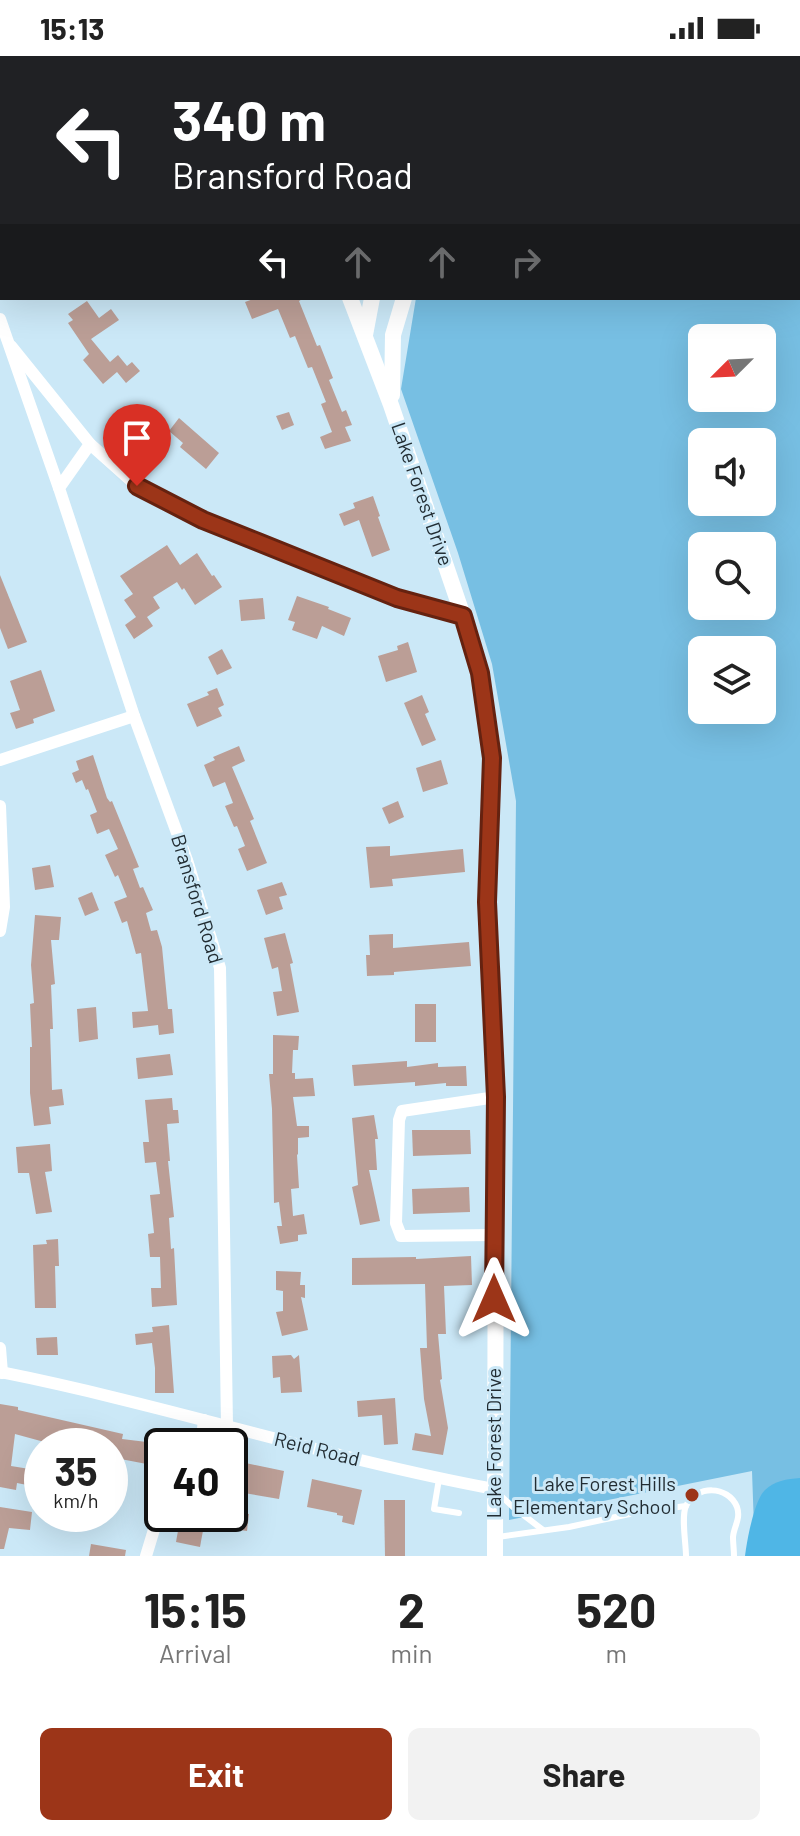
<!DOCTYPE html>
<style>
body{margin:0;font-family:Barlow,sans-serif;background:#f2f2f2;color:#222;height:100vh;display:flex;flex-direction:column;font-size:30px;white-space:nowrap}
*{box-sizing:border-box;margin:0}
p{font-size:26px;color:#767676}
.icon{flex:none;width:44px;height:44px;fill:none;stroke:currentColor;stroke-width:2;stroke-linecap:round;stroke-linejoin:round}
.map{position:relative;height:1500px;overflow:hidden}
.sheet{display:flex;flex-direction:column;background:#fff;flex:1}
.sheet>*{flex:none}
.hud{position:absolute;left:0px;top:0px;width:800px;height:244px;box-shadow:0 8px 32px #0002;background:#202124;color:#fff;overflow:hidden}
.needle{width:52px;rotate:246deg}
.controls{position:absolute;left:688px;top:268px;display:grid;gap:16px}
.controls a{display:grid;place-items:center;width:88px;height:88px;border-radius:12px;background:#fff;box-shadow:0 8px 32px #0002;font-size:40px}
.speed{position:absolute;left:24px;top:1372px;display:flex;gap:16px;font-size:40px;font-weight:700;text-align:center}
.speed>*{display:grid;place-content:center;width:104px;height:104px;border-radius:50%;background:#fff;box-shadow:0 8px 32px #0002;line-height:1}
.speed small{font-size:20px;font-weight:400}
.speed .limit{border:4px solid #111;border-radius:12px;background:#fff;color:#111}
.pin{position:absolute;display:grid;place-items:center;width:68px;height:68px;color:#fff;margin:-82px -34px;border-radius:50% 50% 50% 0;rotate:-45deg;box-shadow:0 0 8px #0007}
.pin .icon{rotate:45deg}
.me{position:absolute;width:88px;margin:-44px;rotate:0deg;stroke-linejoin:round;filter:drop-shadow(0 0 6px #0008)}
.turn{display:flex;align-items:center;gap:28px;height:168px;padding:0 40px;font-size:36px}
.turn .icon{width:104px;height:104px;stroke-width:2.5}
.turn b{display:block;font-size:56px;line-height:68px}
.lanes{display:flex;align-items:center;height:76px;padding:0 40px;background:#0003;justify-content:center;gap:40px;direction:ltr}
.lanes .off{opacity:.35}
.eta{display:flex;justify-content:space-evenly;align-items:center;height:136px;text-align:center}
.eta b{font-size:48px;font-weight:700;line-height:56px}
.cta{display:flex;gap:16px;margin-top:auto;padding:16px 40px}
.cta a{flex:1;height:92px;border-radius:12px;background:#9c3518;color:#fff;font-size:32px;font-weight:700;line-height:92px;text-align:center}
.cta a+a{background:#f2f2f2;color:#222}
.status{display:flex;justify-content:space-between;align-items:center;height:56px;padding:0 40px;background:#fff;direction:ltr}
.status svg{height:22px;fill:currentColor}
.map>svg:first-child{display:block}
.green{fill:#77bfe3;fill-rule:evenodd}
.forest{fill:#4fb6e6}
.building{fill:#bb9e96}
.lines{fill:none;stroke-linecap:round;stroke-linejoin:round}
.lane{stroke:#fff;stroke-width:6}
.street{stroke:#fff;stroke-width:12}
.secondary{stroke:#fff;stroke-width:16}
.route-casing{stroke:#652210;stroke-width:20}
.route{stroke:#9c3518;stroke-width:14}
.poi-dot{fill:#9c3518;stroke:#cbe8f7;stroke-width:3}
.labels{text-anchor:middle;stroke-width:6;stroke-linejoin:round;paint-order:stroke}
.street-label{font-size:20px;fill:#222d33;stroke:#cbe8f7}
.poi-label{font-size:20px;fill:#222d33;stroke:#cbe8f7;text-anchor:end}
</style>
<div class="status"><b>15:13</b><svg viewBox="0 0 49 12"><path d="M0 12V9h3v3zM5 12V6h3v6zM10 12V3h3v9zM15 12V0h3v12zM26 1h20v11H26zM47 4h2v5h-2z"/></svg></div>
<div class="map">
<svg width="800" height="1500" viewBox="0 0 800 1500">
<rect width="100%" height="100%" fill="#cbe8f7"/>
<path class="green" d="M798,185L800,187V1500H755L752,1415L509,1464L516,745L492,608L458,497L401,333L416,242H798ZM702,282H762V342H702ZM702,386H762V446H702ZM702,490H762V550H702ZM702,594H762V654H702Z"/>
<path class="forest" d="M800,1422V1500H745C747,1484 754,1445 765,1434C774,1425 787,1423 800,1422Z"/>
<g class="building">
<path d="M256,242H304L299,245L317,290L320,289L333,322L329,324L342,356L346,354L352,369L345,371L351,385L325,393L320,381L332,376L321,348L326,346L312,311L308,312L295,280L290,282L278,253L252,263L245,246Z"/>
<path d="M87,245L99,262L111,253L119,264L91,283L110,306L118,299L127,310L132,306L140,315L126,327L117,316L103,328L83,304L89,298L68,267L73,264L68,258Z"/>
<path d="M289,356L294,369L282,374L276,360Z"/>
<path d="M179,362L219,397L206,413L180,391L183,387L169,375Z"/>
<path d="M373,440L380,460L378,461L390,494L372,501L359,464L344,470L339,458L355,452L353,447Z"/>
<path d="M167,489L180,509L197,497L212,520L214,519L222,531L195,549L184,532L182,534L177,526L153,541L160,552L147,561L153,570L134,583L125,569L136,561L124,544L133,538L120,520Z"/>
<path d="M0,519L27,586L8,593L0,572Z"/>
<path d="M297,540L329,551L328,553L351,562L344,580L322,570L317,583L292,574L295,566L288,564Z"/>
<path d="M263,542L265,563L241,565L239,544Z"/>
<path d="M408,586L417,616L386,626L378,600L398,594L397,590Z"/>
<path d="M222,593L232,612L217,619L208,601Z"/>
<path d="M41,614L55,655L33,663L34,667L16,673L10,657L20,654L10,625Z"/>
<path d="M217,632L224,649L218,652L222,660L197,671L187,648L209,639L207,636Z"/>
<path d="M422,639L429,656L425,658L436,684L422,690L404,647Z"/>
<path d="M239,690L245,705L232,711L254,763L250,765L267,807L247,815L238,793L245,790L237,770L234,771L225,750L233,747L225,726L213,731L204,709L215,704L213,701Z"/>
<path d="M93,699L107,742L110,746L112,745L139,811L133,813L140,832L143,831L153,854L146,857L151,875L157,874L162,891L168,953H172L174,977L159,979L158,969L133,972L132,956L148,955L141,897L136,898L127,865L122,867L114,846L127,841L118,819L115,821L105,799L118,793L109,773L97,778L90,759L97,756L88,733L86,734L82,724L76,727L72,717L79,714L76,705Z"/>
<path d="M441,704L448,728L423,736L416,712Z"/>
<path d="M398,745L404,761L389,768L382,752Z"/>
<path d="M390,790V800L463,793L465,816L392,823L393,830L370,832L366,791Z"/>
<path d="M50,809L54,831L35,834L32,812Z"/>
<path d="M282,826L287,839L279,841L283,853L266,859L257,834Z"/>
<path d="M92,836L99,854L85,860L78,842Z"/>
<path d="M35,859L61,861L59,884H51L55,928L51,929L53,973H50L52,1034L62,1033L64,1049L49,1051L51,1068L34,1070L30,1037V991H32L30,948L34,947L31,909Z"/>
<path d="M285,877L293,907L290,908L299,956L277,960L273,936L282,935L278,911L272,913L264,882Z"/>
<path d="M393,878V892L469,886L471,910L394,916V919L367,920L366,899H370L369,879Z"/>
<rect x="415" y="948" width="21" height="38"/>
<path d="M96,951L98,983L79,986L77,953Z"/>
<path d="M273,979L299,980L298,994H293L292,1017H295V1023L313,1022L315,1040L293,1041L297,1070H309V1081L298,1082V1098L297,1099L299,1132L291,1133L293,1160L304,1158L307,1178L298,1179V1185L280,1188L277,1170H282L279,1146L274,1147L272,1053L269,1018H273Z"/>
<path d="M170,998L173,1019L138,1023L136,1002Z"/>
<path d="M407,1005V1011L438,1007V1011L466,1010L467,1030H446V1027L415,1030V1026L354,1030L352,1009Z"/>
<path d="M172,1042L173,1054H178L179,1067L167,1068L170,1105H168L174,1161L169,1162L171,1193L174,1192L177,1249L152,1251L151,1232H161L160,1201H150L148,1178L154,1177L150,1139L160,1138L156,1106L145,1107L143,1086H149L145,1044Z"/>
<path d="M374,1059L378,1083H375L377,1114H369L380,1165L360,1169L352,1131L358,1129L352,1062Z"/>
<path d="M412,1074H470L471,1098L413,1100Z"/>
<path d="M50,1088L52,1115L45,1116L52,1156L36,1158L29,1117H18L16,1091Z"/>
<path d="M469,1131L470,1156L413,1158L412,1133Z"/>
<path d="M58,1183L59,1210H55L56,1252H35L33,1189L47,1188L46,1184Z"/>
<path d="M471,1200L472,1229L444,1230L446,1278H438L442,1323L440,1324L448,1372L443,1399L412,1394L415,1377L431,1380L424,1343L420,1292H427L425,1228L352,1229V1202L416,1201V1203Z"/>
<path d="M276,1215L301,1216L300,1229H305V1242L301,1241L308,1274L282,1280L276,1256L283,1255V1235L276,1234Z"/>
<path d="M169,1269L174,1337H155V1312L152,1287L136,1289L135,1278L153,1276L152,1271Z"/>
<path d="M57,1281L58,1299H37L36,1282Z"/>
<path d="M291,1299L294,1303L299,1299L302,1336L281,1337L280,1321L273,1322L272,1300Z"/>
<path d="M395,1342L398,1388L384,1389L382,1359L358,1361L357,1345Z"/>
<path d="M0,1348L18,1351V1354L123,1378L122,1383L155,1387L152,1409L110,1401V1390H59L15,1378L11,1410L42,1415V1432L17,1427L16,1434L0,1431Z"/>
<path d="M236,1405L284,1415L279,1443L232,1435Z"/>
<path d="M312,1423L362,1434L354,1469L342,1466L343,1460L337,1459V1457L307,1451Z"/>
<path d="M384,1444H405V1500H385Z"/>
<path d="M0,1451L32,1456L30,1474L9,1472L4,1493H0Z"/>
<path d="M234,1456L249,1458L247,1475L232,1473Z"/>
<path d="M181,1458H206L200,1491L176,1486Z"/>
<path d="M91,1488L126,1494L125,1500H89Z"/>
</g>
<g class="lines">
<g class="lane">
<path d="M439,1423L434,1453L459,1457"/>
<path d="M500,1439L513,1451L543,1474"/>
<path d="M498,1481L569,1471L639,1456L686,1450"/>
<path d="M686,1500C686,1487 681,1461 686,1450C696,1429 728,1429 737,1451C741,1463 734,1470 733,1481C733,1487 734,1494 734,1500"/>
</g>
<g class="street">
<path d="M496,0L497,2"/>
<path d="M529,0V2"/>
<path d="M0,263L59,432"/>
<path d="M11,290L90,388L137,430L203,464L397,542L463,560"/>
<path d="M90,388L59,432L134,660L187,804L220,912L227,1370"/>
<path d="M0,704L134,660"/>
<path d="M0,750L4,851L0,875"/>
<path d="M495,1179L401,1180L396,1167L399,1064L402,1055L496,1041"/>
<path d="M0,1292L2,1317"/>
<path d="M0,1316C166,1349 327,1402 494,1433"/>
<path d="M201,1390L204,1364"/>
<path d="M146,1500L156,1467L162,1456"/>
</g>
<g class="secondary">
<path d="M212,0L214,2"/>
<path d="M783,0L784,2"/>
<path d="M798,48L800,55"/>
<path d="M798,115L800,117"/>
<path d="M798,152L800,153"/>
<path d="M350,242L391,349L463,560L480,617L492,702L487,846L496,1041L495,1500"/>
<path d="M365,279L372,242"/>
<path d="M392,339L393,279L404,242"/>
</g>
</g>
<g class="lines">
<g class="route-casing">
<path id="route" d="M137,430L203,464L258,486L397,542L463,560L480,617L492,702L487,846L496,1041L494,1243"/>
</g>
<use href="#route" class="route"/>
</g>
<circle class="poi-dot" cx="692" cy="1439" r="8"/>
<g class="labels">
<g class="street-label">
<text transform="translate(422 438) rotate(71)" y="7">Lake Forest Drive</text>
<text transform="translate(197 843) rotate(73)" y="7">Bransford Road</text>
<text transform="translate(494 1387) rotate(-90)" y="7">Lake Forest Drive</text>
<text transform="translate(317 1393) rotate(14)" y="7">Reid Road</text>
</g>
<g class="poi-label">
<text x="676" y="1435">Lake Forest Hills<tspan x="676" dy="23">Elementary School</tspan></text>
</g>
</g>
</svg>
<div class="controls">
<a><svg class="needle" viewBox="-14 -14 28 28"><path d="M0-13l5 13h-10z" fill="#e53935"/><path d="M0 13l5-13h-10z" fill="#767676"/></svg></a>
<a><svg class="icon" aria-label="sound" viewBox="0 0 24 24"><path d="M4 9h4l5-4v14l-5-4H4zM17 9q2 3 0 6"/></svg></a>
<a><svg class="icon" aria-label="search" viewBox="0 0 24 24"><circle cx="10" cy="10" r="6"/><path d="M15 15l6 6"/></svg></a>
<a><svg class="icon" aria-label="layers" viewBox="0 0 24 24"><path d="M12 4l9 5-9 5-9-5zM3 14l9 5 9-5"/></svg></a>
</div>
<div class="speed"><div>35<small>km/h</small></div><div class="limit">40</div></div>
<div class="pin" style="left:137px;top:430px;background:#d93025"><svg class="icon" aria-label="arrive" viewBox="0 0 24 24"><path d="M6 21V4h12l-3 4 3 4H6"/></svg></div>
<svg class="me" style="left:494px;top:1243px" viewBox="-20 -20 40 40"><path d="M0-17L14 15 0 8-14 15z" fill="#9c3518" stroke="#fff" stroke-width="4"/></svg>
<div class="hud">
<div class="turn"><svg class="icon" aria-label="left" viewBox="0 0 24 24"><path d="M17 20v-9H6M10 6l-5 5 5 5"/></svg><div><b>340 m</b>Bransford Road</div></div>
<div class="lanes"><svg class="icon" aria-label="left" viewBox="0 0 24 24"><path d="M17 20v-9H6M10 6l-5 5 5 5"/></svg><svg class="icon off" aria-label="ahead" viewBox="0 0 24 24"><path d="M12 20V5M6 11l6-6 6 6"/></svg><svg class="icon off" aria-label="ahead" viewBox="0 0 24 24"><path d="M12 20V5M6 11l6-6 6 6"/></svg><svg class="icon off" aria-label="right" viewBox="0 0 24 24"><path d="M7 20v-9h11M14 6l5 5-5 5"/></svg></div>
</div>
</div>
<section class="sheet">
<div class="eta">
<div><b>15:15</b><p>Arrival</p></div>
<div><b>2</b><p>min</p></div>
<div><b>520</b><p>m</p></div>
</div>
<div class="cta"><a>Exit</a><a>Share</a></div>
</section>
